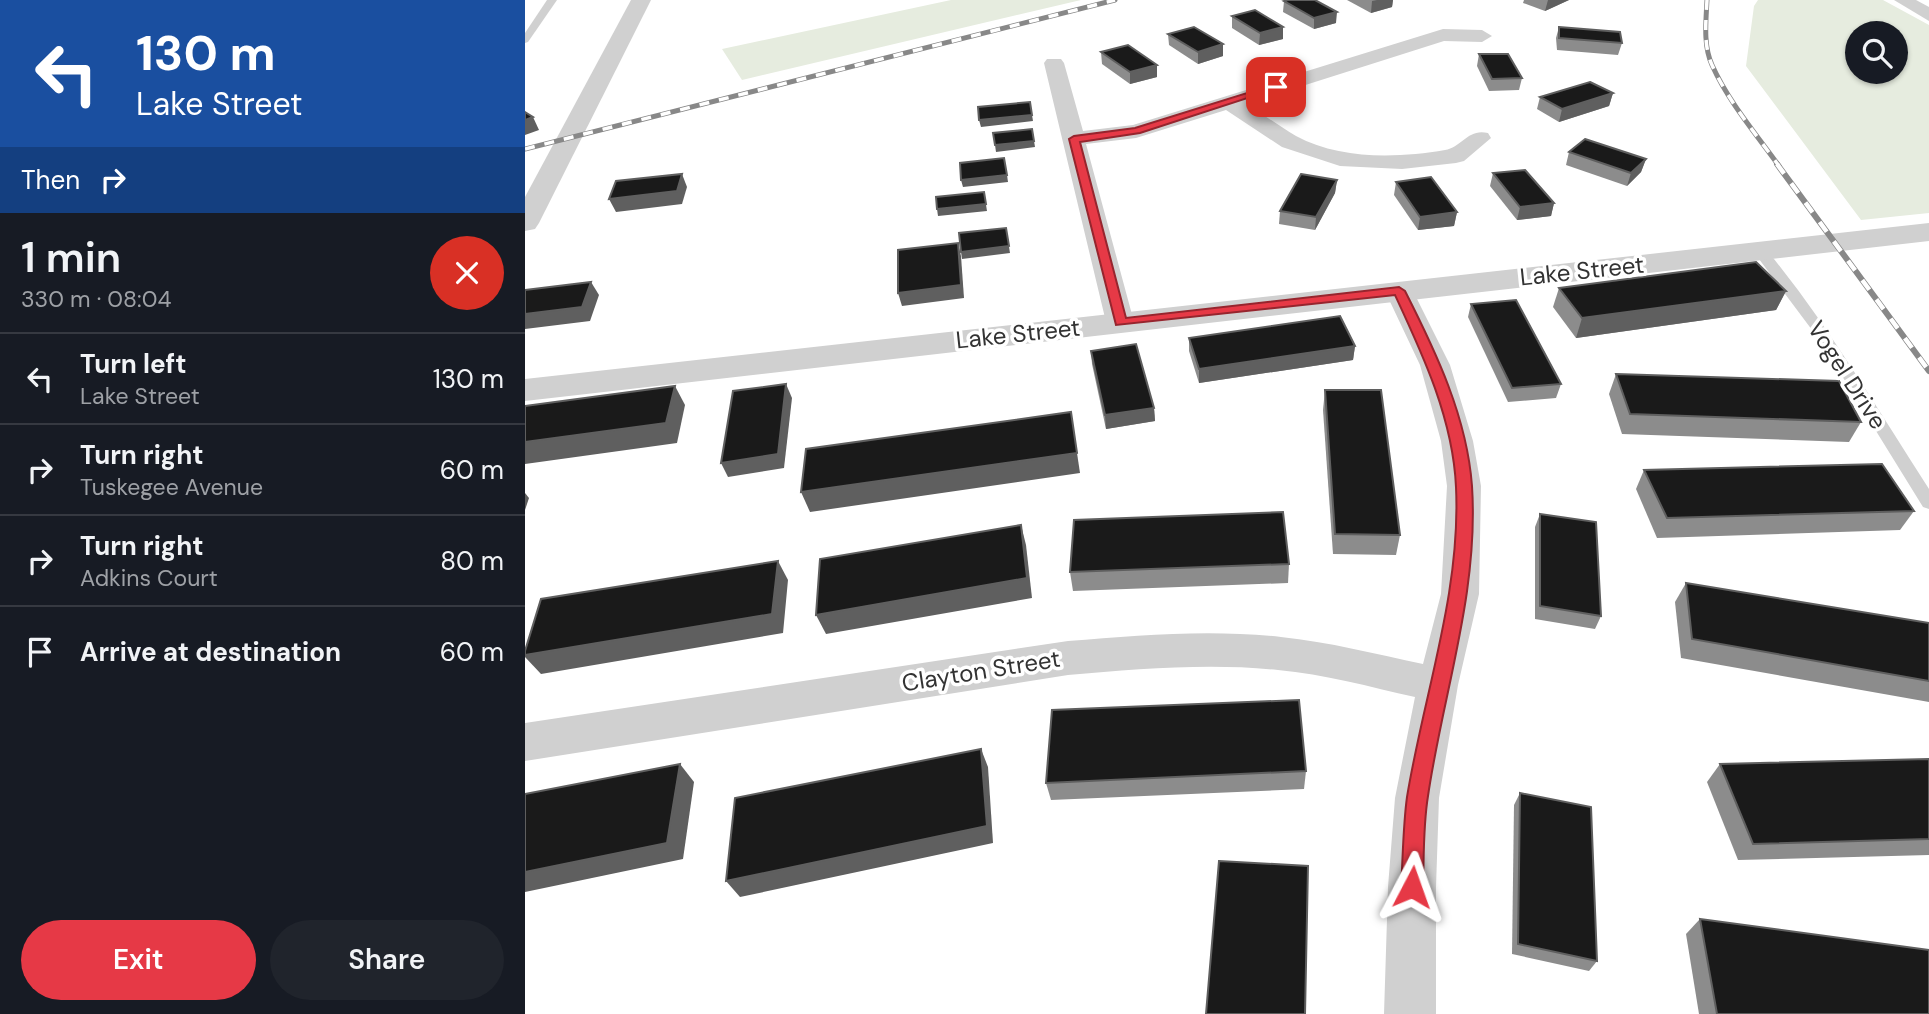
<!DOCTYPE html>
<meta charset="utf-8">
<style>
body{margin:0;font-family:"DM Sans",sans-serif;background:#20242c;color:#f1f3f6;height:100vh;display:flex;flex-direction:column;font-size:26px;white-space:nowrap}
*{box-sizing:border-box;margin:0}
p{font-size:23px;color:#9ea1a6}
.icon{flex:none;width:38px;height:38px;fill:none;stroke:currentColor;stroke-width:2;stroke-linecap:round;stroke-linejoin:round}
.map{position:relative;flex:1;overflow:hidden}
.drawer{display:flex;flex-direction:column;background:#171b24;width:525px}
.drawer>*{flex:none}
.hud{background:#1a4fa0;color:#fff;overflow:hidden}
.buttons{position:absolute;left:1320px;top:21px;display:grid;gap:14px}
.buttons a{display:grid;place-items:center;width:63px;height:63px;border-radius:50%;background:#171b24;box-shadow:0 2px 5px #0004;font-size:35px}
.pin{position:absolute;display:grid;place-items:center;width:60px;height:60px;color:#fff;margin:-30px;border-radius:14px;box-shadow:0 4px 10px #0006}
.me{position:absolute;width:77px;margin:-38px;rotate:4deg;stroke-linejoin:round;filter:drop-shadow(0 0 5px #0008)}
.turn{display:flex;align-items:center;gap:24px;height:147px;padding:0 21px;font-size:32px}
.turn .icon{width:91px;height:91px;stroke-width:2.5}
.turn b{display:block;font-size:49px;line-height:60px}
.then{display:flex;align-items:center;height:66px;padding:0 21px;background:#0003;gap:14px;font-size:26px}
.round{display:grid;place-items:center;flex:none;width:74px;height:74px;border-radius:37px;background:#20242c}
.headline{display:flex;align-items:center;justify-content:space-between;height:119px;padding:0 21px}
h1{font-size:42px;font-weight:600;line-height:52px}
.cta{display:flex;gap:14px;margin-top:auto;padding:14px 21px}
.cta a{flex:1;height:80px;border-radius:42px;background:#e63946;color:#fff;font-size:28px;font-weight:600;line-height:80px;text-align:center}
.cta a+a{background:#20242c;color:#f1f3f6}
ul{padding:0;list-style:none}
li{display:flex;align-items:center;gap:21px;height:91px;padding:0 21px;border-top:2px solid #363941}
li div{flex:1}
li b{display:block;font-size:26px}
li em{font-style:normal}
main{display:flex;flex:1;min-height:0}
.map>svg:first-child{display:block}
.green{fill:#e6ecdf;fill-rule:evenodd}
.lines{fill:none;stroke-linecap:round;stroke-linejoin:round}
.service{fill:#d0d0d0;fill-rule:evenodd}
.minor{fill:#d0d0d0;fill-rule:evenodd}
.tertiary{fill:#d0d0d0;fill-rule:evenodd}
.rail-far1-casing{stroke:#888;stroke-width:5}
.rail-casing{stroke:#888;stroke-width:6}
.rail-far1{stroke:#fff;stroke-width:3.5;stroke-dasharray:10;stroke-linecap:butt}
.rail{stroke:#fff;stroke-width:4.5;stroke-dasharray:12;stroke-linecap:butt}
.wall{fill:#8c8c8c}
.shaded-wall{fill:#5f5f5f}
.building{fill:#1a1a1a;stroke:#5f5f5f;stroke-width:2}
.route{fill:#e63946;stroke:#96252e;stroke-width:2}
.labels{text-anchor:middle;stroke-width:7;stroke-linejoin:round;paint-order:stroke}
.street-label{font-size:24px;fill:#333;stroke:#fff}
</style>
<main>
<section class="drawer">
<div class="hud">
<div class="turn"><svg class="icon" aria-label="left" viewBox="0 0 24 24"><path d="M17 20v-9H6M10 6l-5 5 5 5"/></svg><div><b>130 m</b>Lake Street</div></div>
<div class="then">Then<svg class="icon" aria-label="right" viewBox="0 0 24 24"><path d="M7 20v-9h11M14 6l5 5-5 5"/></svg></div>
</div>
<div class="headline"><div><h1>1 min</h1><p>330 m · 08:04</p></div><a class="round" style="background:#d93025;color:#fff"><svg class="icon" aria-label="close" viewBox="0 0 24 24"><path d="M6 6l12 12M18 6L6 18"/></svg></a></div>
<ul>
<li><svg class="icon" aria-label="left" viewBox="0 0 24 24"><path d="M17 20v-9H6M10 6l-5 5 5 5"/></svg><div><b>Turn left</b><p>Lake Street</p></div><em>130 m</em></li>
<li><svg class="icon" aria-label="right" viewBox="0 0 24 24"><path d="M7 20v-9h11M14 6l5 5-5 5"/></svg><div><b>Turn right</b><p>Tuskegee Avenue</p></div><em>60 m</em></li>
<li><svg class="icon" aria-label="right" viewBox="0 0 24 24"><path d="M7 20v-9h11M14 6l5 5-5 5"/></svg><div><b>Turn right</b><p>Adkins Court</p></div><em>80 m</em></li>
<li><svg class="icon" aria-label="arrive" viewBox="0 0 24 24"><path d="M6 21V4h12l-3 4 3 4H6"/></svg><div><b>Arrive at destination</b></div><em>60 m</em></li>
</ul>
<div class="cta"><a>Exit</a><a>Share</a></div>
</section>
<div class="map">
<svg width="1404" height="1014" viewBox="0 0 1404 1014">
<rect width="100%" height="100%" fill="#fff"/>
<g class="green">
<path d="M426,0H556L217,80L197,49Z"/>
<path d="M1233,0H1358L1404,25V213L1336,220L1221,66L1229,6ZM1332,33H1370V72H1332Z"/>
</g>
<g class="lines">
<g class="service">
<path d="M22,0H32L3,42L0,43V33Z"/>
<path d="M1235,247L1240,248C1302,323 1351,407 1404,489V509L1398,507L1296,342L1228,251Z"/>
</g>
<g class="minor">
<path d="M1369,0H1391L1404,7V21Z"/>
<path d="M918,29L957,30L967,36L957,42L919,41L721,104C738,114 754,126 771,136C815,160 873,158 920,150C937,147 943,128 963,133L966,138L939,161L931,163L877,169L815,166L757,147L701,110L611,138L561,144L609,322L605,328L595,331L585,328L581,322L519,63L522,59H536L539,63L558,131L608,125Z"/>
<path d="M874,283L884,285L888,291L925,365L948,441L956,486L954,594L933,685L914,798L911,887V1014H859L863,887L870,798L890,697C845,687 799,674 753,670C683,663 613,669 543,675L0,761V723L543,641C614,635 686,629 756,637C804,642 851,654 898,664L916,594L922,486L916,441L895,365L860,291L864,285Z"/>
</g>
<g class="tertiary">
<path d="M106,0H126L14,223L10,229L0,231V197Z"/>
<path d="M1404,223V241L0,401V379Z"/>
</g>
<g class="rail-far1-casing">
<g id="rail-far1">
<path d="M1182,0C1181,21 1178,45 1187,65C1203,101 1231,134 1254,166"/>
<path d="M0,149L590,0"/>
</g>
</g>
<g class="rail-casing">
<path id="rail" d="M1252,164L1404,371"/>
</g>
<use href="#rail-far1" class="rail-far1"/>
<use href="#rail" class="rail"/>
</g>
<g class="wall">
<path d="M822,0H868L867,7L846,13Z"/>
<path d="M999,0H1044L1020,11L998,3Z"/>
<path d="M759,1L811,23L789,29L758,12Z"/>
<path d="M707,16L758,39L734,45L707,28Z"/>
<path d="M1034,27L1097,43L1093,55L1032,50L1031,38Z"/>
<path d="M643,34L698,44V56L673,64L644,45Z"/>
<path d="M576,52L632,77L605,84L577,64Z"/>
<path d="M954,54L997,78L994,90L964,91L952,66Z"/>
<path d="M1088,93L1084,106L1034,122L1012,109L1015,97Z"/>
<path d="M1044,152L1121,159L1116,172L1102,186L1041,165Z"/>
<path d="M968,173L1029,203L1026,216L992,220L965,186Z"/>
<path d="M812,180L810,193L790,230L754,224L755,211Z"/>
<path d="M871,182L932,212L929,226L893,230L869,195Z"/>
<path d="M1034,288L1261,291L1251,310L1051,338L1028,307Z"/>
<path d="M946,304L1036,384L1031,398L983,402L943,317Z"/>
<path d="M664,338L830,346L828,360L674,383L664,351Z"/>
<path d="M566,351L629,408L630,421L581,429L567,364Z"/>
<path d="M1091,374L1336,422L1324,442L1097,434L1084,394Z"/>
<path d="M800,390L875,535L871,555L808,554L798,410Z"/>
<path d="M1119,470L1389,511L1375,530L1132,538L1111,489Z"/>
<path d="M1015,514L1076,616L1070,629L1010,619V527Z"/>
<path d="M764,564L763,583L548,591L545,572Z"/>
<path d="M1161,583L1404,623V702L1156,658L1150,602Z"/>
<path d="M1404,759V855L1213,860L1182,782L1195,764Z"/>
<path d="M781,771L779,789L526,800L521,783Z"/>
<path d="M995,793L1072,961L1064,971L987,954L989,805Z"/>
<path d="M1175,919L1404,1014H1174L1161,934Z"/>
</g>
<g class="shaded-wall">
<path d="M852,0H868L867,7L846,13L847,1Z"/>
<path d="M1023,0H1044L1020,11Z"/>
<path d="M812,12L811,23L789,29V18Z"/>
<path d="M758,27V39L734,45L735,33Z"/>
<path d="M698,44V56L673,64V52Z"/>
<path d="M632,65V77L605,84V72Z"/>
<path d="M1088,93L1084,106L1034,122L1037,109Z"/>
<path d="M507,115L508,121L456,127L454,120Z"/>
<path d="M8,117L14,130L0,135V120Z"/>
<path d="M509,141L510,147L471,152L470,145Z"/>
<path d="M1121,159L1116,172L1102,186L1106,173Z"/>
<path d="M157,174L162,187L157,204L91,212L84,199Z"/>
<path d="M482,175L483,182L438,187L436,180Z"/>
<path d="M812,180L810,193L790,230L791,217Z"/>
<path d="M459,192L462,211L413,216L412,209Z"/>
<path d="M1029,203L1026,216L992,220L995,207Z"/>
<path d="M932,212L929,226L893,230L895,217Z"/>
<path d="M481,228L485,253L437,259L436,252Z"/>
<path d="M433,243L436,256L439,298L377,306L373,293Z"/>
<path d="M66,282L74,295L65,321L0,329V314Z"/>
<path d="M1261,291L1251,310L1051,338L1057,318Z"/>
<path d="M830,346L828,360L674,383V369Z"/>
<path d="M261,384L267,398L259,468L203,477L196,463Z"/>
<path d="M150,386L160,405L152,443L0,464V442Z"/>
<path d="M629,408L630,421L581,429L580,415Z"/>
<path d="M552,453L555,473L285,512L276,492Z"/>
<path d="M0,493L4,498L0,510Z"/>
<path d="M496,525L501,545L507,598L301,634L291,615Z"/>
<path d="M253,561L263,580L258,633L16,674L0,657V655Z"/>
<path d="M456,749L463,767L468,843L215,897L201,881Z"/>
<path d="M155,764L169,782L158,859L0,892V872Z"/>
</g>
<g class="building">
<path d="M763,0H790L812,12L789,18L759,1Z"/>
<path d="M730,10L758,27L735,33L707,16Z"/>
<path d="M669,27L698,44L673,52L643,34Z"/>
<path d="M1034,27L1095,32L1097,43L1034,38Z"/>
<path d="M603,45L632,65L605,72L576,52Z"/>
<path d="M954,54H983L997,78L967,79Z"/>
<path d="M1065,82L1088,93L1037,109L1015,97Z"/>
<path d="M505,102L507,115L454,120L453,107Z"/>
<path d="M0,112L8,117L0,120Z"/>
<path d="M507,129L509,141L470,145L468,133Z"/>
<path d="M1060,139L1121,159L1106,173L1044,152Z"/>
<path d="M479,158L482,175L436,180L435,163Z"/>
<path d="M1000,170L1029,203L995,207L968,173Z"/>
<path d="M157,174L152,191L84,199L91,181Z"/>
<path d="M776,174L812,180L791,217L755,211Z"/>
<path d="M906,177L932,212L895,217L871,182Z"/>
<path d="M459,192L461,204L412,209L411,197Z"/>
<path d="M481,228L484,246L436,252L434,233Z"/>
<path d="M433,243L436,285L373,293V250Z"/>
<path d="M1231,262L1261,291L1057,318L1034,288Z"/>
<path d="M66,282L57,307L0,314V290Z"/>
<path d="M991,300L1036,384L987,388L946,304Z"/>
<path d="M815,316L830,346L674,369L664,338Z"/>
<path d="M611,344L629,408L580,415L566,351Z"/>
<path d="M1091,374L1314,381L1336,422L1105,414Z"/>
<path d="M261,384L253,454L196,463L208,391Z"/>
<path d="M150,386L141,423L0,442V406Z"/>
<path d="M800,390H856L875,535L810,534Z"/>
<path d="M546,412L552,453L276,492L281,449Z"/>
<path d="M1357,464L1389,511L1142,518L1119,470Z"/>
<path d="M758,512L764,564L545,572L549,520Z"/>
<path d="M1015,514L1071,522L1076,616L1015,606Z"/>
<path d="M496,525L502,578L291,615L295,559Z"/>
<path d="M253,561L247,614L0,655V651L16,599Z"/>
<path d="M1161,583L1404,623V681L1167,639Z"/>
<path d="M774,700L781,771L521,783L527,710Z"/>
<path d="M456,749L462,826L201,881L210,798Z"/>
<path d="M1404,759V839L1228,844L1195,764Z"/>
<path d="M155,764L142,843L0,872V794Z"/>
<path d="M995,793L1066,807L1072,961L993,944Z"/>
<path d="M694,861L783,866L780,1014H681Z"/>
<path d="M1175,919L1404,950V1014H1192Z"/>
</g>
<path class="route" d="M748,85L756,87L615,133L555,142L601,318L874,287L880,291C911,352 942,417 947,486C954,593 918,693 903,796C898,826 899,857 898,887L895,894L887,898L879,894L876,887C878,857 878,826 882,797C899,693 936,593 931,487C928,419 898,355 870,295L591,325L544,139L549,136L610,128Z"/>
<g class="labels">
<g class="street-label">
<text transform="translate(1057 271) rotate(-6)" y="8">Lake Street</text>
<text transform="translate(493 334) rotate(-6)" y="8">Lake Street</text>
<text transform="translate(1322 375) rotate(57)" y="8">Vogel Drive</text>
<text transform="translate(456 671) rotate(-9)" y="8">Clayton Street</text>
</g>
</g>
</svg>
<div class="buttons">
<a><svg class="icon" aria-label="search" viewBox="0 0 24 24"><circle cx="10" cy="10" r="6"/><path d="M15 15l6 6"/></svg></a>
</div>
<div class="pin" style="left:751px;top:87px;background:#d93025"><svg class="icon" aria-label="arrive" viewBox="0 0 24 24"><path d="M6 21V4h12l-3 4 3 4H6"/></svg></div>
<svg class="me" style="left:887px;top:887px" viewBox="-20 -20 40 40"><path d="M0-17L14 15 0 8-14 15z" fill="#e63946" stroke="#fff" stroke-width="4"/></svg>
</div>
</main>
